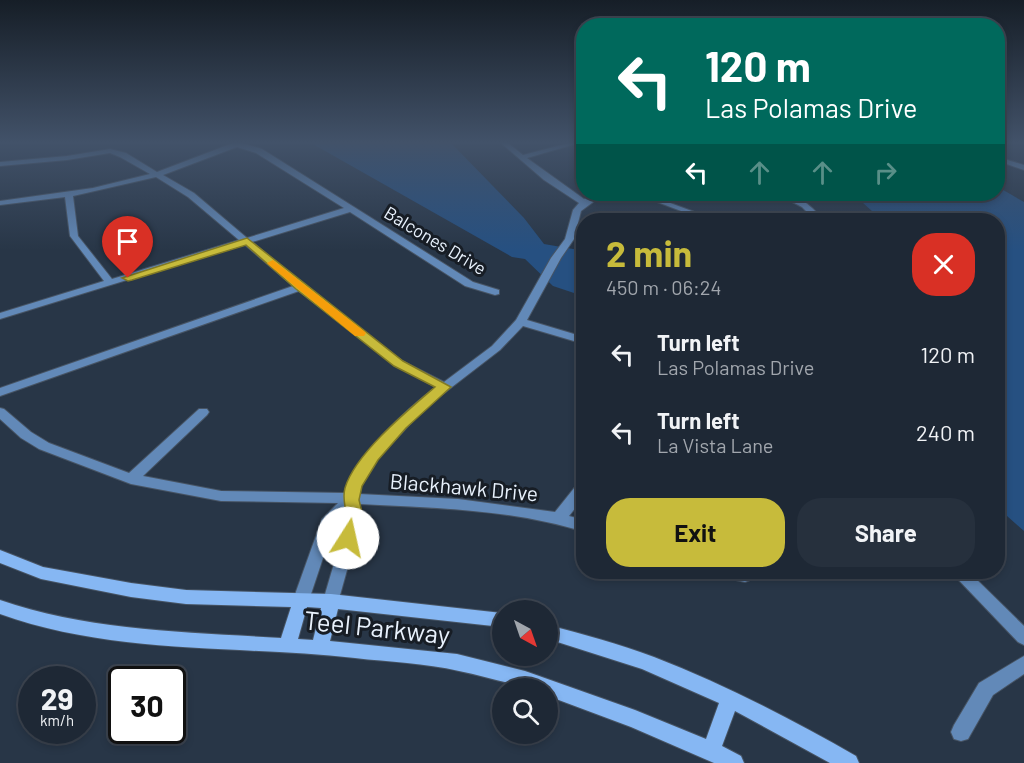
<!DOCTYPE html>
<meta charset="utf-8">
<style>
body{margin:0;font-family:Barlow,sans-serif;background:#26303d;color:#f1f3f6;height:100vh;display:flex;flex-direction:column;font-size:22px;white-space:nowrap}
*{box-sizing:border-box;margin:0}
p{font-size:20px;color:#a1a6ad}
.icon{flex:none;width:33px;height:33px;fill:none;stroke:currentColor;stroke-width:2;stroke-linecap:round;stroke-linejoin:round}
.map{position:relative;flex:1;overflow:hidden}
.panel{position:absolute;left:576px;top:213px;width:429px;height:366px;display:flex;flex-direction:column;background:#1e2835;border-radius:24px;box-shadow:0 3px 9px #0003,0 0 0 2px #3c4450}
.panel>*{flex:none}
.banner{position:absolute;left:576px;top:18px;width:429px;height:183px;border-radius:24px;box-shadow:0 3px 9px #0003,0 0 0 2px #3c4450;background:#00695c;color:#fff;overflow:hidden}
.needle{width:39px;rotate:140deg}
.buttons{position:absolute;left:492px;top:600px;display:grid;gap:12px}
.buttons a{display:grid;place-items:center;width:66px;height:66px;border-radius:50%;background:#1e2835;box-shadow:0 3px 9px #0003,0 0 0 2px #3c4450;font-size:30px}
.speed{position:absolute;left:18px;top:666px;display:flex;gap:12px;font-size:30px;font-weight:700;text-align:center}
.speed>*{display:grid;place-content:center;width:78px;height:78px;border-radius:50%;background:#1e2835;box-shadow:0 3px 9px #0003,0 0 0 2px #3c4450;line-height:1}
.speed small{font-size:15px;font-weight:400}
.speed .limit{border:3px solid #111;border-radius:9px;background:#fff;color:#111}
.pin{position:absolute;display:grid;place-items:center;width:51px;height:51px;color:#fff;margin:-62px -26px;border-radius:50% 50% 50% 0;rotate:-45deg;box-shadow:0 0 6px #0007}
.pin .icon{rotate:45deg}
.me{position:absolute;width:66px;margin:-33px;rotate:10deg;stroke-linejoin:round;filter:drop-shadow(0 0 4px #0008)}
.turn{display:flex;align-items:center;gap:21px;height:126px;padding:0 30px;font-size:27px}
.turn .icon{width:78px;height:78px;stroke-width:2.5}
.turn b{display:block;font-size:42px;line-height:51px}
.lanes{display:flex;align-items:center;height:57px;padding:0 30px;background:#0003;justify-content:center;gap:30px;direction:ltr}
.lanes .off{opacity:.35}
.round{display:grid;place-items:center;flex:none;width:63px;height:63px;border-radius:24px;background:#26303d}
.head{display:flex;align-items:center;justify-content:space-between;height:102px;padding:0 30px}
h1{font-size:36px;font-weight:700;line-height:45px;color:#c7bb3b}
.button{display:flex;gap:12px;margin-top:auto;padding:12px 30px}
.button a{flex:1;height:69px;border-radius:24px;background:#c7bb3b;color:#111;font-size:24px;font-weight:700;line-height:69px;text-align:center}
.button a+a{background:#26303d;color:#f1f3f6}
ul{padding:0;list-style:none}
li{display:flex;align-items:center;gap:18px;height:78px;padding:0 30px}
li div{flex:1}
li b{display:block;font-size:22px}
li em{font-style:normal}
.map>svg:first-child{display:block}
.green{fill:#265081}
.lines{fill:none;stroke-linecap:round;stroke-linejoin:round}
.street-casing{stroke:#475464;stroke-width:2}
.secondary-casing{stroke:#475464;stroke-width:2}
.street{fill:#6289b8;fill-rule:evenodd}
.secondary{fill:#86b7f3;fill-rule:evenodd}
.route{fill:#c7bb3b;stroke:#817a26;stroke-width:1.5}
.slow{fill:#f59e0b}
.labels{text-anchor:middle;stroke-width:6;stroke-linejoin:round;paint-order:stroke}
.far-street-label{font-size:18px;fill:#e9f2fd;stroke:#171d25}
.street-label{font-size:21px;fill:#e9f2fd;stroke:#171d25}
.near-street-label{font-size:26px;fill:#e9f2fd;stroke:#171d25}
</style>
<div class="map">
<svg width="1024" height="763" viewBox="0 0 1024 763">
<rect width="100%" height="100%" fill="#283647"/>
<g class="green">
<path d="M311,143H451L524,218L544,244L579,250L583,247V296L553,286L525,259L512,257Z"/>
<path d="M998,187L1024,202V531L998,508V220H882L853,194H998Z"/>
</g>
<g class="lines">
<g class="street-casing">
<g id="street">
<path d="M233,143H242L262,149L473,282L499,290V294L495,295L465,286L350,212L252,242L304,285L402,361L444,382L492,346L516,320L551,258L565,239L573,210L579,203L544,180L501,143H508L523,155L569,143H579L527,158L584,199L595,194H604L581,211L574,239L561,258L527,320L584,337V344L523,326L500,350L426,407L377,459L361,485L359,494L458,499L555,512L579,482L584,481V497L569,516L584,520V532C512,509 434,508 359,504L362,516L337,606L331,608L325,606L323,601L348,516L347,512L335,522L309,600L307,605L301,607L295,605L293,600L322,519L338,503L221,501L131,484L39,449L21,438L0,419V408L4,409L31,432L49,443L129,473L199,409H207L209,412L207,415L143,476L221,491L345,493C352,459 408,408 436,387L394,365L299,291L0,396V388L293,286L244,244L0,319V313L104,281L70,236L65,197L0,205V201L93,188L150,174L120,157L110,153L67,160L0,166V162L67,156L110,149L126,153L157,172ZM237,147L256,153L344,208L247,238L194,193L163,175ZM156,177L188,197L239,240L112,279L78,236L73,196Z"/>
<path d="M998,157L1024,165V170L998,161Z"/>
<path d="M636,194H646L716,220H705Z"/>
<path d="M777,194C796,192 812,206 823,220H815L802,207Z"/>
<path d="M720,572H759L757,577L745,582L722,577Z"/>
<path d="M951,572H969L1024,626V645L1018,642Z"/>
<path d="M1024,656V674L993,695L968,739L961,741L954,739L951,732L954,725L979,683Z"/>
</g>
</g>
<g class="secondary-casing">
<path id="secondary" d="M0,550L43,567L131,583L186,590L331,594L502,613V627L338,609L330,641L457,654L525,671L635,710L706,739L719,703L642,669L548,639V625C583,634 619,644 654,657C724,684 791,719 856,756L859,763H830L735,711L722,746L741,756L744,763H714L631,727L548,696V688C517,688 489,677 459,671C425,663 389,662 355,658C237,645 114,655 0,614V600C90,631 187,632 281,638L291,607L186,604L131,597L41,579L0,563ZM307,607L321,608L313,640L298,639Z"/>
</g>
<use href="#street" class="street"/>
<use href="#secondary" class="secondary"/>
</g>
<linearGradient id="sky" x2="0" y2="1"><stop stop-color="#161e27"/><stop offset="0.57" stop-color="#425269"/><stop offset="1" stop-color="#425269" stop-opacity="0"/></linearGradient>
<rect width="1024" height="250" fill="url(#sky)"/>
<path class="route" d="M247,238L403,361L451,387L406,428L378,460L362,486L359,500L363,516L354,543L348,545L342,543L339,538C341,532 346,523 346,516C346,506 342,499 345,488C355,454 408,410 435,387L394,366L296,289L246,245L132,280L128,281L122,278Z"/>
<path class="slow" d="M273,260L364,331L366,333L364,336H355L269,265L267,263Z"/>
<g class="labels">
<g class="far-street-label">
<text transform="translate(435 241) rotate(31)" y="6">Balcones Drive</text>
</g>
<g class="street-label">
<text transform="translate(464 488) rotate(5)" y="7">Blackhawk Drive</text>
</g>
<g class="near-street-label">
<text transform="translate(377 628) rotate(6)" y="9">Teel Parkway</text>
</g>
</g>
</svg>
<div class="buttons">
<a><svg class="needle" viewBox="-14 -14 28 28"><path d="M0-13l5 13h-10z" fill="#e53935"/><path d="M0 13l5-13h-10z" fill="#a1a6ad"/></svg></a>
<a><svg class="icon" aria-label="search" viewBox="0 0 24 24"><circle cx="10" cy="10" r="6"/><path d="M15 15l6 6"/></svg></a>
</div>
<div class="speed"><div>29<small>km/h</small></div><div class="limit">30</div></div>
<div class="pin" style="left:128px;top:278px;background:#d93025"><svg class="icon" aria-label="arrive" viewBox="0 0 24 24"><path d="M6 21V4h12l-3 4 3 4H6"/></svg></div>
<svg class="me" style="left:348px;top:538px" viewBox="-20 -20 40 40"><circle r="19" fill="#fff"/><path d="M0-13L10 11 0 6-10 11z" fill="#c7bb3b"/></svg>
<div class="banner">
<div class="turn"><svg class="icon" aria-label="left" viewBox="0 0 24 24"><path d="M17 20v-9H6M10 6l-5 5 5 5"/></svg><div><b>120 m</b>Las Polamas Drive</div></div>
<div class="lanes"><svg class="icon" aria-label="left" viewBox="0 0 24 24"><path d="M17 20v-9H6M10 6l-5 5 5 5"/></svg><svg class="icon off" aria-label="ahead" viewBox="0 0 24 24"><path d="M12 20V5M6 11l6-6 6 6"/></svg><svg class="icon off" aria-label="ahead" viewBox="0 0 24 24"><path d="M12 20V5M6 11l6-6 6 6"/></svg><svg class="icon off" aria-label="right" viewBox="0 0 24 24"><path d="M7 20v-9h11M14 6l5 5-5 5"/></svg></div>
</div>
<section class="panel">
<div class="head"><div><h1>2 min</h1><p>450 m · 06:24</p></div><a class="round" style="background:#d93025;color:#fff"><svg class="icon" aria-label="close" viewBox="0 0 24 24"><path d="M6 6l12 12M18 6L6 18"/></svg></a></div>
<ul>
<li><svg class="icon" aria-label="left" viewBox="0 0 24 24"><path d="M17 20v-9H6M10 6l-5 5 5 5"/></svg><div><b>Turn left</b><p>Las Polamas Drive</p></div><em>120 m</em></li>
<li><svg class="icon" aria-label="left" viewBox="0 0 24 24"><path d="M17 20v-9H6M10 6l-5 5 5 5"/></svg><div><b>Turn left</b><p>La Vista Lane</p></div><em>240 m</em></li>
</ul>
<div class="button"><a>Exit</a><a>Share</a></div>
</section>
</div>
